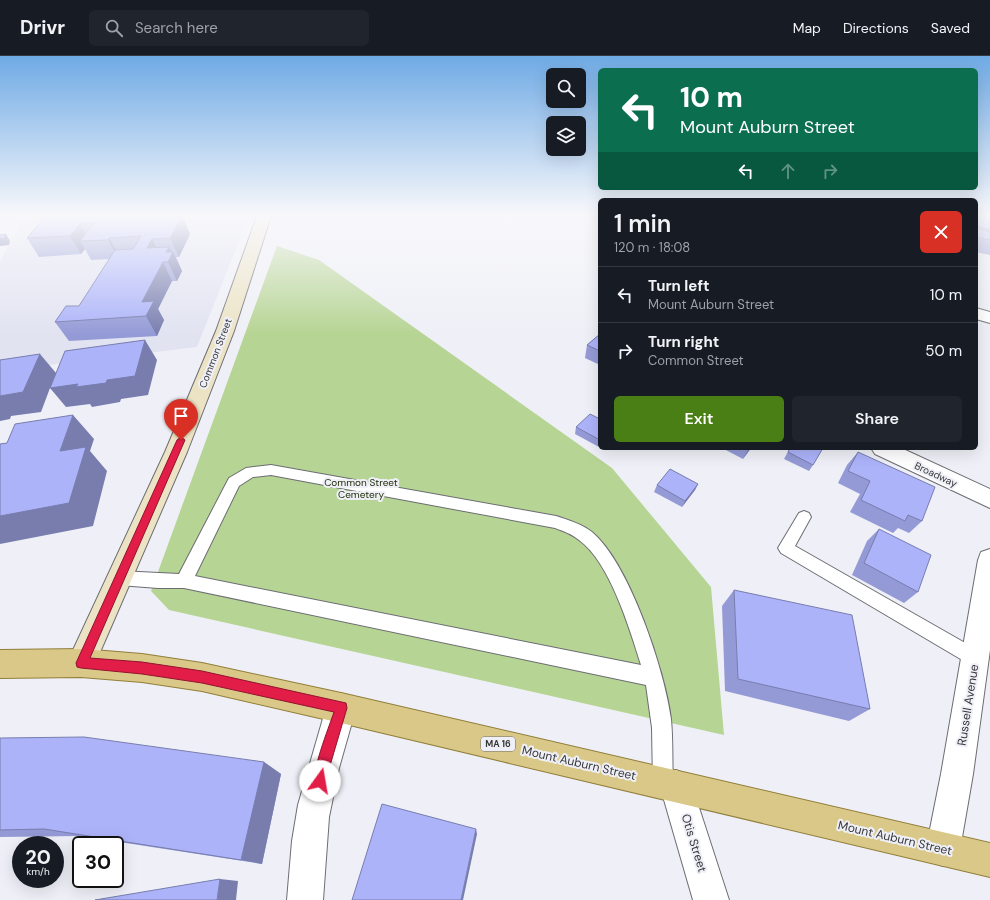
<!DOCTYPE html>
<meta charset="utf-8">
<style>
body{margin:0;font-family:"DM Sans",sans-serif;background:#20242c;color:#f1f3f6;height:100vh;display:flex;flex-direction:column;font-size:15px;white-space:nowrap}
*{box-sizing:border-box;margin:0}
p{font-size:13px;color:#9ea1a6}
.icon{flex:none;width:22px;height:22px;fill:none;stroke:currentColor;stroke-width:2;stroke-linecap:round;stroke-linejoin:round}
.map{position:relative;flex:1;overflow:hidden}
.sheet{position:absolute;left:598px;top:142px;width:380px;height:252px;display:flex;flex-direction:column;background:#171b24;border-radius:6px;box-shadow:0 4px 16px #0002}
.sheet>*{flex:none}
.hud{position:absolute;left:598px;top:12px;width:380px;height:122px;border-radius:6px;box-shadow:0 4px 16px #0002;background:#0b6e4f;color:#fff;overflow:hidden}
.buttons{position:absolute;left:546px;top:12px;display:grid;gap:8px}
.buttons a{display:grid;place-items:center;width:40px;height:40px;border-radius:6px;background:#171b24;box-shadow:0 4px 16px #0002;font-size:20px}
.speed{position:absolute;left:12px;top:780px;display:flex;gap:8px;font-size:20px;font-weight:700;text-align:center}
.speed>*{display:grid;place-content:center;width:52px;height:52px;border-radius:50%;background:#171b24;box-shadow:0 4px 16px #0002;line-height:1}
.speed small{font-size:10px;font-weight:400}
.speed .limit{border:2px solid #111;border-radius:6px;background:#fff;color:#111}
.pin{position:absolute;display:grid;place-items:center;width:34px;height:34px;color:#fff;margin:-41px -17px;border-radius:50% 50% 50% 0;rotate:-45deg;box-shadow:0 0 4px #0007}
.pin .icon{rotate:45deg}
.me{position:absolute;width:44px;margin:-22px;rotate:13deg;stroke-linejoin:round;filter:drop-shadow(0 0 3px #0008)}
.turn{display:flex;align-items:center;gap:14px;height:84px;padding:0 16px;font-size:18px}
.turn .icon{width:52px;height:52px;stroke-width:2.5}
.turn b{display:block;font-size:28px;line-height:34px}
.lanes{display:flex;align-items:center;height:38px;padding:0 16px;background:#0003;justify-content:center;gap:20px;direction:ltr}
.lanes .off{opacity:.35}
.round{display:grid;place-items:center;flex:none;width:42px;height:42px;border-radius:6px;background:#20242c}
.summary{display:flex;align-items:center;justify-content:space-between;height:68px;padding:0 16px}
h1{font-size:24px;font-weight:600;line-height:30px}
.cta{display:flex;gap:8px;margin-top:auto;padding:8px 16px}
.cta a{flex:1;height:46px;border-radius:6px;background:#497f15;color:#fff;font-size:16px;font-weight:600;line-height:46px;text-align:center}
.cta a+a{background:#20242c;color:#f1f3f6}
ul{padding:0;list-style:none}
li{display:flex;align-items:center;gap:12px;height:56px;padding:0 16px;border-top:1px solid #363941}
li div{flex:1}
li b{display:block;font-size:15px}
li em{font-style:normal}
header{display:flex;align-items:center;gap:24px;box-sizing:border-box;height:56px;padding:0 20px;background:#171b24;border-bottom:1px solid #363941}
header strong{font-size:19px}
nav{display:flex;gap:22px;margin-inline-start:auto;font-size:14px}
.search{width:280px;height:36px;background:#20242c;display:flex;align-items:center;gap:10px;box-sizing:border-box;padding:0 14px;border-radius:6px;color:#9ea1a6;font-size:15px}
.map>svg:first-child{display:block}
.built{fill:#e1e3f1}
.green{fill:#b6d493}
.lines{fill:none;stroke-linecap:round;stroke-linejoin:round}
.lane-casing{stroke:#6c6d73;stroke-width:2}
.street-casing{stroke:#6c6d73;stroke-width:2}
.secondary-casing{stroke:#6c6d73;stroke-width:2}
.primary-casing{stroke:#917e3a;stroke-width:2}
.lane{fill:#fff;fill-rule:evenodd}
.street{fill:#fff;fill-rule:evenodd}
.secondary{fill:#ece3c4;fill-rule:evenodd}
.primary{fill:#dac888;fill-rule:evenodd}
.wall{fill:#949ad6}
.shaded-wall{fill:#787dae}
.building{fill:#acb3f9;stroke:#787dae}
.route{fill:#e11d48;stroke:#92132f}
.labels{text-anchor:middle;stroke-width:4;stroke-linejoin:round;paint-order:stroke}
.shield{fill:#eff0f7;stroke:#6f6f73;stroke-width:1}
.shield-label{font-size:9px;font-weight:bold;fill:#38383b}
.street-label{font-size:10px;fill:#38383b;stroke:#eff0f7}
.park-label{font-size:10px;fill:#202f09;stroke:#eff0f7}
.near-street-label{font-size:12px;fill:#38383b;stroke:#eff0f7}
</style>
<header>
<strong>Drivr</strong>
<div class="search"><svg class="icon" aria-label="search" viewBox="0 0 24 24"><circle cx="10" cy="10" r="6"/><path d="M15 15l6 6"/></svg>Search here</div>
<nav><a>Map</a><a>Directions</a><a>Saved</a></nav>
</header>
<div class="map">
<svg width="990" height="844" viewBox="0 0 990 844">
<rect width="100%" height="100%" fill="#eff0f7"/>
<path class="built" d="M24,160H249L197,291L0,315V206Z"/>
<path class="green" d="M277,190L319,204L612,412L711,531L724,679L169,554L151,535Z"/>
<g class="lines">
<g class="lane-casing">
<g id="lane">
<path d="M271,409L556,460C568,464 582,468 592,476C629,507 665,615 671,663C673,684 672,706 673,727L670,734L663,737L656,734L653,727L652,672L646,629L184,532H158L119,529L113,527L111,522L113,517L119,515L179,518L229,422L246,412ZM271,419L555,472C563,475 572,478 579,484C610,506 630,574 641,609L195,520L239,430L253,421Z"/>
<path d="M804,455L809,457L811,461L795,490L981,596L984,602L981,608L975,611L969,608L781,497L778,492L799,457Z"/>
</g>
</g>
<g class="street-casing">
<g id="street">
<path d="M976,252L990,256V267L976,263Z"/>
<path d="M871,392H901L990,433V452L875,398Z"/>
<path d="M990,493V594L973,718L960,793L955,805L943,810L931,805L926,793L941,718L978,504L981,496Z"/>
<path d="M341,637L351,642L356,652L339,712L329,761L323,844H287L292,785L298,749L326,652L331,642Z"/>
<path d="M676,714L687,719L692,730L729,844H693L660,730L665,719Z"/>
</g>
</g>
<g class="secondary-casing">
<path id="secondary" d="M257,160H271L234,275L187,396L91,617L81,621L71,617L67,607L165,396L216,275Z"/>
</g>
<g class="primary-casing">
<path id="primary" d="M81,593L142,598L202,607L341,637L990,787V821L341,667L202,635L142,626L81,621L0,622V594Z"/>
</g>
<use href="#lane" class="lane"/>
<use href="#street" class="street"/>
<use href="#secondary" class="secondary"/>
<use href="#primary" class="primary"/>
</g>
<g class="wall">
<path d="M46,160H182L190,178L179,201H176L182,215L177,225H172L158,253L164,264L157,280L69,285L55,266L79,250L109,203L91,204L85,193L81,198L39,201L27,182Z"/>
<path d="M976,160L990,162V199L976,196Z"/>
<path d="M600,278V309L585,302L587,289Z"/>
<path d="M600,363V390L599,391L575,378L576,371Z"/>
<path d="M722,392H751L743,403Z"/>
<path d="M790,392L813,409L809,415L784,403Z"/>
<path d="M858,396L922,465L909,477L898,472L893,477L850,456L860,438L838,427L847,409Z"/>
<path d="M698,428L695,434L682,451L654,436L657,429Z"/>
<path d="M879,473L918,536L904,547L852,519L867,485Z"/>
<path d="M734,534L870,653L849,665L725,635L722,550Z"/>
<path d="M0,682L264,706L281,718L262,808L80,780L0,781Z"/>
</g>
<g class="shaded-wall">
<path d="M86,160H105L94,167L84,162Z"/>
<path d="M151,160H170L159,180L150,162Z"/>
<path d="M182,160L190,178L179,201L170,182Z"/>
<path d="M80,168L90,185H80L85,193L81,198L70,180Z"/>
<path d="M6,178L10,185L9,189L0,190V183Z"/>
<path d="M109,182L120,200L118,202L108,184Z"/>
<path d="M152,183L162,202L147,192Z"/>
<path d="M169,191L173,197V196L182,215L177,225L168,206L166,196Z"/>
<path d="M163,206L172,225L158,253L164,264L157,280L146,260L142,246Z"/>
<path d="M145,284L157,304L148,339L121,343L120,346L92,351L90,348L66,351L50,332L41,356L11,360L10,363L0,365V340L40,298L56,317L107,324Z"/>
<path d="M73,359L94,383L90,395L107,415L93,470L0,488V460L60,395Z"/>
<path d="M749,392H751L743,403Z"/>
<path d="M698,428L695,434L682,451L685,445Z"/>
<path d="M264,706L281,718L262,808L241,804Z"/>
<path d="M476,773L477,778L463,844H461Z"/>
<path d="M220,823L238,825L236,844H217Z"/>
</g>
<g class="building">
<path d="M46,160H86L84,162H99L100,160H151L150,162L182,160L170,182L152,183L147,192L169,191L166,196H173L168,206H163L142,246L154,245L146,260L55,266L66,250H79L115,194L133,193L141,180L109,182L108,184L80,185L94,167L80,168L70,180L27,182Z"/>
<path d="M976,160H984L990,162V174L976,170Z"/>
<path d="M976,172L990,176V184L976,181Z"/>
<path d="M6,178L4,182L0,183V179Z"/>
<path d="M600,278V295L587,289Z"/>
<path d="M145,284L135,320L107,324L106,327L76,331L78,328L50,332L65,295Z"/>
<path d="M40,298L23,336L0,340V304Z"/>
<path d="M590,358L600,363V384L576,371Z"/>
<path d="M73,359L60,395L86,391L69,447L0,460V388L7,387L15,368Z"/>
<path d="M790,392H823L813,409L788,396Z"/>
<path d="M858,396L935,431L922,465L908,459L905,465L861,444L870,425L848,415Z"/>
<path d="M670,413L698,428L685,445L657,429Z"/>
<path d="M879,473L931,499L918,536L864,507Z"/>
<path d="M734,534L852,559L870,653L738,623Z"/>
<path d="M84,681L264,706L241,804L44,773L0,774V682Z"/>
<path d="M382,748L476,773L461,844H352Z"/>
<path d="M220,823L217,844H95Z"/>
</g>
<linearGradient id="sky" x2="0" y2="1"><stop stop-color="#6faae5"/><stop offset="0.57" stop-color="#f8f8fb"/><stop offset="1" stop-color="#f8f8fb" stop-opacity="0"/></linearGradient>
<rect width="990" height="279" fill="url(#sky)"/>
<path class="route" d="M181,381L185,384L90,602L142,606L202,615L346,647L347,652L324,730L320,732L315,730C310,718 329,671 334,656L202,627L142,618L81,612L77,611L76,607L177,384Z"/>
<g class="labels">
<rect class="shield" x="481" y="681" width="34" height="14" rx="3"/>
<g class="shield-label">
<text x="498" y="691">MA 16</text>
</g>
<g class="street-label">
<text transform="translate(215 297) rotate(-69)" y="4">Common Street</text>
<text transform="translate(936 418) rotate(25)" y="4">Broadway</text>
</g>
<g class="park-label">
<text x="361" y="430">Common Street<tspan x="361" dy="12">Cemetery</tspan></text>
</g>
<g class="near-street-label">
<text transform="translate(968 649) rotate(-81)" y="4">Russell Avenue</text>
<text transform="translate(579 707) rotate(13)" y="4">Mount Auburn Street</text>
<text transform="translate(895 782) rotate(13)" y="4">Mount Auburn Street</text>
<text transform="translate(694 787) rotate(73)" y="4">Otis Street</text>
</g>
</g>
</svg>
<div class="buttons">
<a><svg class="icon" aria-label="search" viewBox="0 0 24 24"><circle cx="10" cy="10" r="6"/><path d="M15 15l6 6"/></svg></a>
<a><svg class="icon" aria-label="layers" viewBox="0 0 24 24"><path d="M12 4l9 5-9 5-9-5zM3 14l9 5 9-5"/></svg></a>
</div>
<div class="speed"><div>20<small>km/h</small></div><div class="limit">30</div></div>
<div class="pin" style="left:181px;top:384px;background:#d93025"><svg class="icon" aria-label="arrive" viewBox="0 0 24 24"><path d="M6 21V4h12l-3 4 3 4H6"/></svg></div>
<svg class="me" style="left:320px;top:725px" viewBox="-20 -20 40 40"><circle r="19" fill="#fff"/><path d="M0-13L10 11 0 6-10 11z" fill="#e11d48"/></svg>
<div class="hud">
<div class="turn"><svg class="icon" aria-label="left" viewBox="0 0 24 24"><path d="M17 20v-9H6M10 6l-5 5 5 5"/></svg><div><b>10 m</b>Mount Auburn Street</div></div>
<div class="lanes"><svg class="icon" aria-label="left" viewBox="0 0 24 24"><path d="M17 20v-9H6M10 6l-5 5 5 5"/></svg><svg class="icon off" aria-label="ahead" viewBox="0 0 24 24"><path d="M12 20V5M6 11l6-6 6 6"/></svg><svg class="icon off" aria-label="right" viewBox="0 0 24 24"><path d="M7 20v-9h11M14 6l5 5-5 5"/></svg></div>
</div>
<section class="sheet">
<div class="summary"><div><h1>1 min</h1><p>120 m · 18:08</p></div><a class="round" style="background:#d93025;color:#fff"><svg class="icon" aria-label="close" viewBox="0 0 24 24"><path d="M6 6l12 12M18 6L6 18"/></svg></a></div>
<ul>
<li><svg class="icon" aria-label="left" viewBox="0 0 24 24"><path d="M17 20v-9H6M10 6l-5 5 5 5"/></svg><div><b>Turn left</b><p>Mount Auburn Street</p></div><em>10 m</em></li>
<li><svg class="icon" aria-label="right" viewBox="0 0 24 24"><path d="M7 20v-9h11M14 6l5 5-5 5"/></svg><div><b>Turn right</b><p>Common Street</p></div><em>50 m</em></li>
</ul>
<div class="cta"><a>Exit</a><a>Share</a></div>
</section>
</div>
